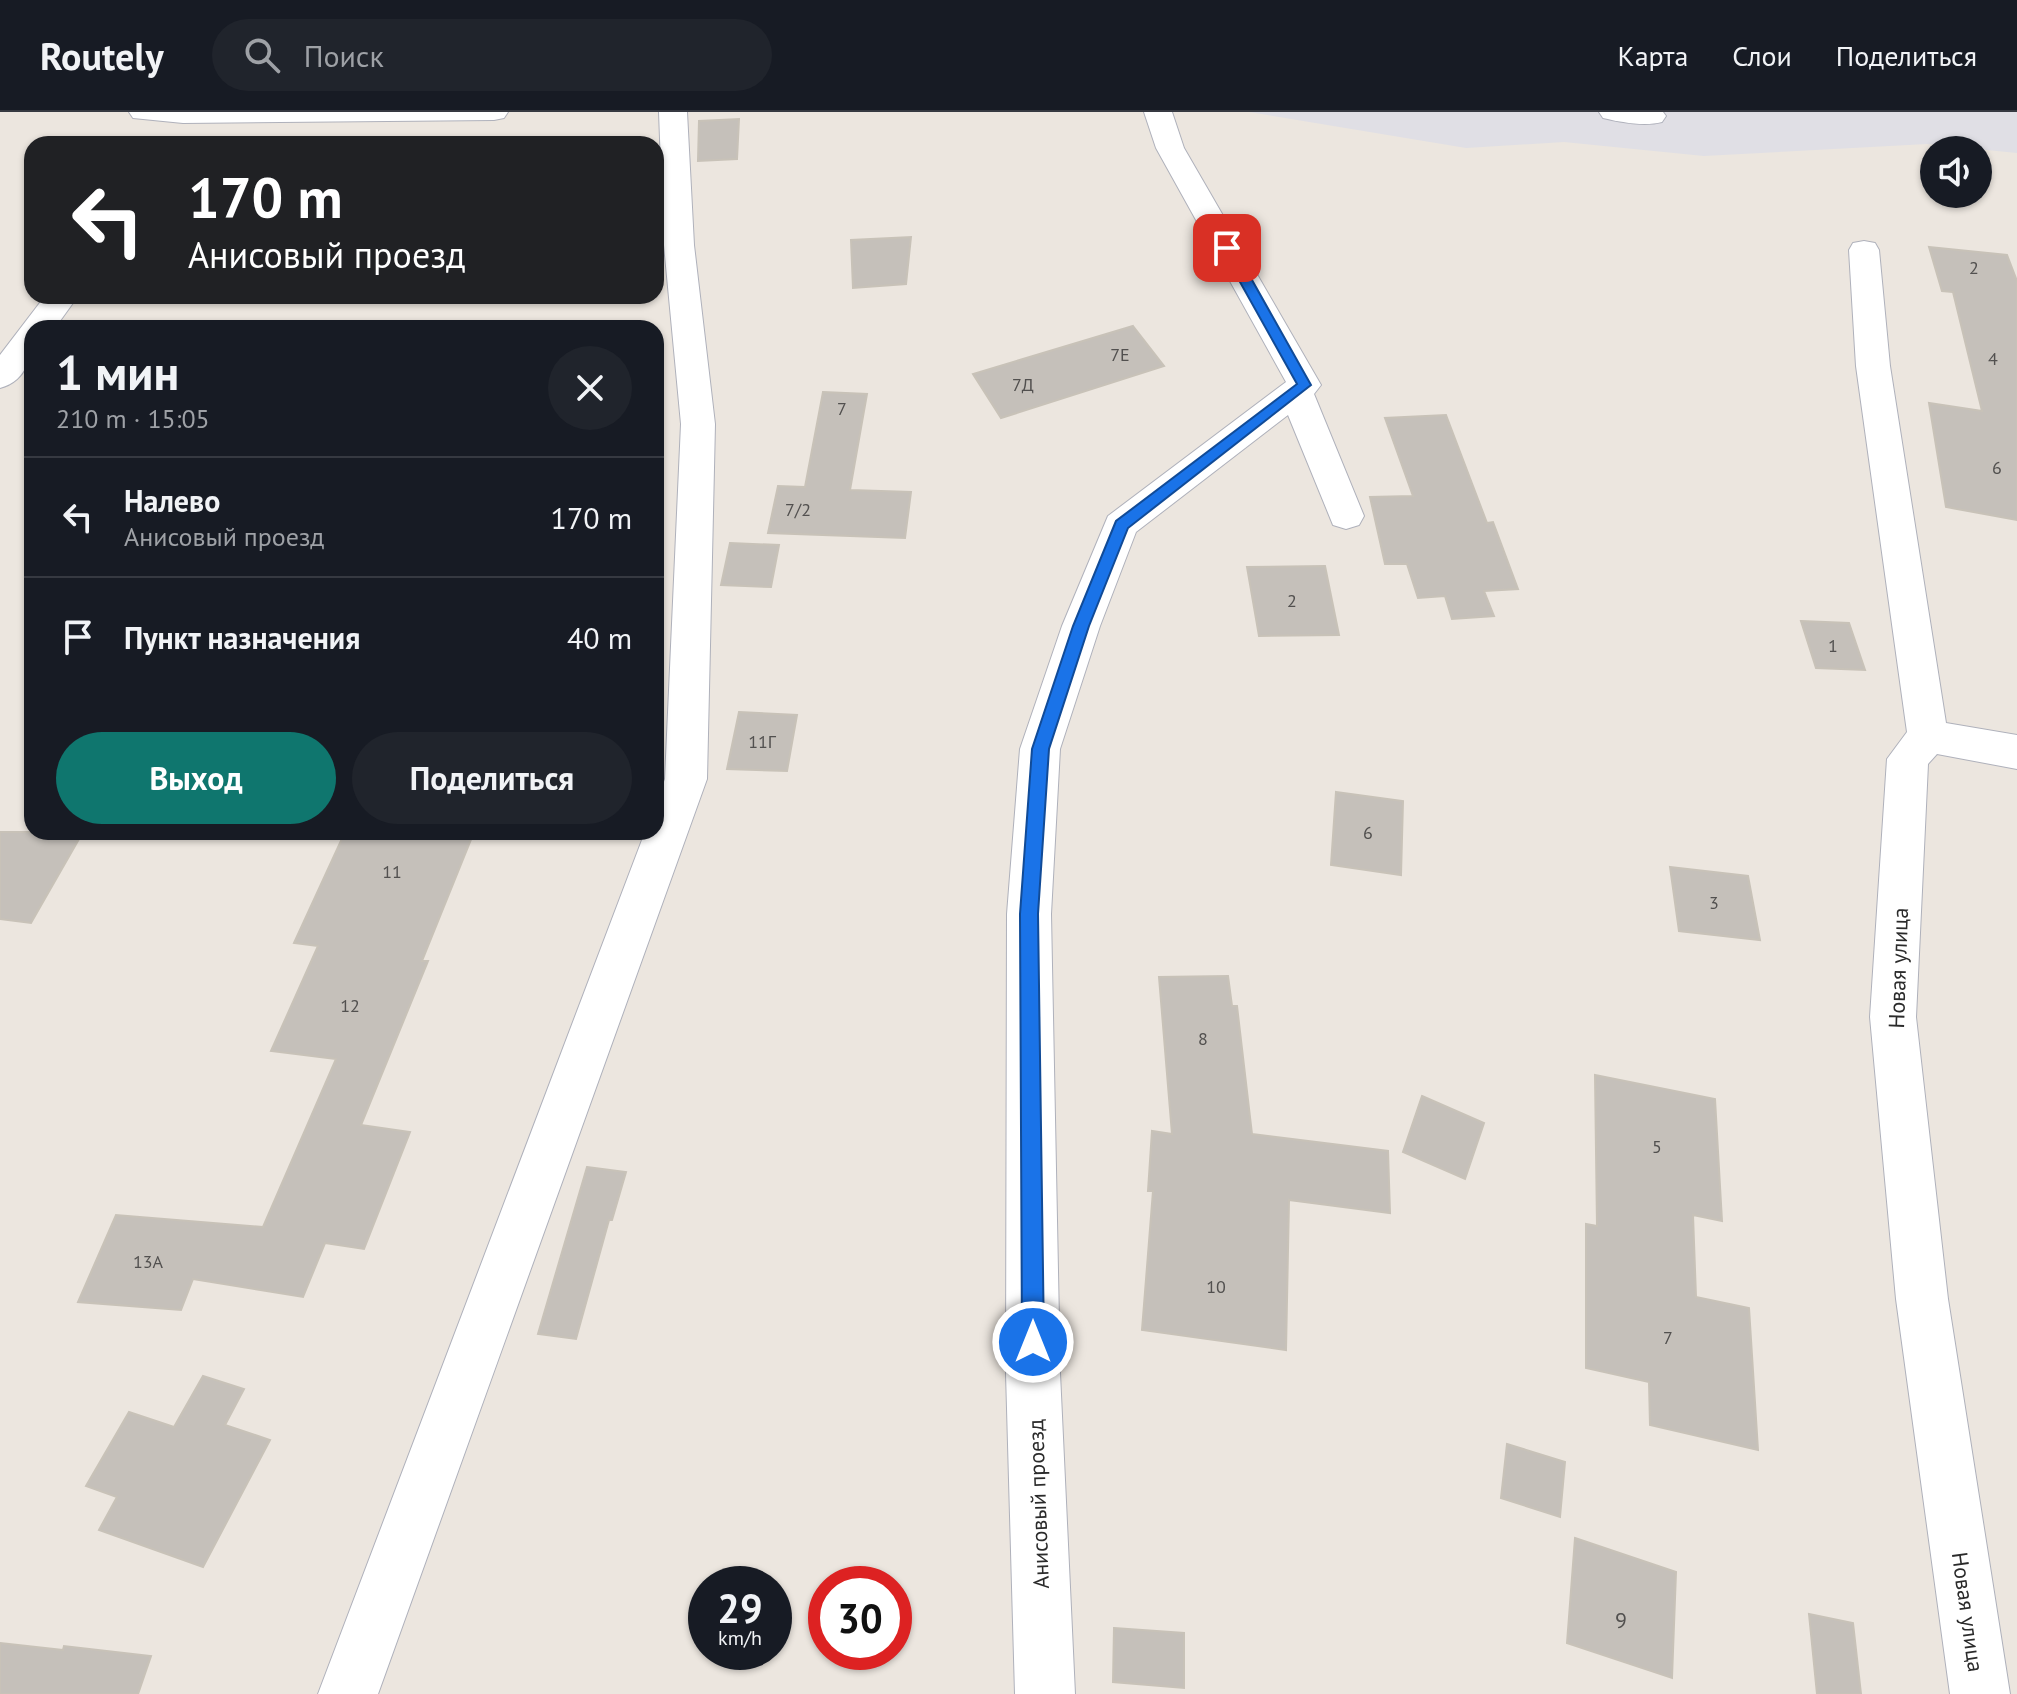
<!DOCTYPE html>
<html lang="ru">
<meta charset="utf-8">
<style>
body{margin:0;font-family:"PT Sans",sans-serif;background:#20242c;color:#f1f3f6;height:100vh;display:flex;flex-direction:column;font-size:30px;white-space:nowrap}
*{box-sizing:border-box;margin:0}
p{font-size:26px;color:#9ea1a6}
.icon{flex:none;width:44px;height:44px;fill:none;stroke:currentColor;stroke-width:2;stroke-linecap:round;stroke-linejoin:round}
.map{position:relative;flex:1;overflow:hidden}
.sheet{position:absolute;left:24px;top:208px;width:640px;height:520px;display:flex;flex-direction:column;background:#171b24;border-radius:24px;box-shadow:0 2px 6px #0004}
.sheet>*{flex:none}
.guide{position:absolute;left:24px;top:24px;width:640px;height:168px;border-radius:24px;box-shadow:0 2px 6px #0004;background:#202124;color:#fff;overflow:hidden}
.controls{position:absolute;left:1920px;top:24px;display:grid;gap:16px}
.controls a{display:grid;place-items:center;width:72px;height:72px;border-radius:50%;background:#171b24;box-shadow:0 2px 6px #0004;font-size:40px}
.speed{position:absolute;left:688px;top:1454px;display:flex;gap:16px;font-size:40px;font-weight:700;text-align:center}
.speed>*{display:grid;place-content:center;width:104px;height:104px;border-radius:50%;background:#171b24;box-shadow:0 2px 6px #0004;line-height:1}
.speed small{font-size:20px;font-weight:400}
.speed .limit{border:12px solid #d22;background:#fff;color:#111}
.pin{position:absolute;display:grid;place-items:center;width:68px;height:68px;color:#fff;margin:-34px;border-radius:16px;box-shadow:0 4px 12px #0006}
.me{position:absolute;width:88px;margin:-44px;rotate:0deg;stroke-linejoin:round;filter:drop-shadow(0 0 6px #0008)}
.turn{display:flex;align-items:center;gap:28px;height:168px;padding:0 32px;font-size:36px}
.turn .icon{width:104px;height:104px;stroke-width:2.5}
.turn b{display:block;font-size:56px;line-height:68px}
.round{display:grid;place-items:center;flex:none;width:84px;height:84px;border-radius:42px;background:#20242c}
.headline{display:flex;align-items:center;justify-content:space-between;height:136px;padding:0 32px}
h1{font-size:48px;font-weight:600;line-height:60px}
.button{display:flex;gap:16px;margin-top:auto;padding:16px 32px}
.button a{flex:1;height:92px;border-radius:48px;background:#0f766e;color:#fff;font-size:32px;font-weight:600;line-height:92px;text-align:center}
.button a+a{background:#20242c;color:#f1f3f6}
ul{padding:0;list-style:none}
li{display:flex;align-items:center;gap:24px;height:120px;padding:0 32px;border-top:2px solid #363941}
li div{flex:1}
li b{display:block;font-size:30px}
li em{font-style:normal}
header{display:flex;align-items:center;gap:48px;box-sizing:border-box;height:112px;padding:0 40px;background:#171b24;border-bottom:2px solid #363941}
header strong{font-size:38px}
nav{display:flex;gap:44px;margin-inline-start:auto;font-size:28px}
.search{width:560px;height:72px;background:#20242c;display:flex;align-items:center;gap:20px;box-sizing:border-box;padding:0 28px;border-radius:44px;color:#9ea1a6;font-size:30px}
.map>svg:first-child{display:block}
.industrial{fill:#e0dfe5}
.building{fill:#c5c0ba;stroke:#c8c2b8;stroke-width:2}
.lines{fill:none;stroke-linecap:round;stroke-linejoin:round}
.minor-casing{stroke:#afb1bb;stroke-width:2}
.minor{fill:#fff;fill-rule:evenodd}
.route{fill:#1a73e8;stroke:#114b97;stroke-width:2}
.labels{text-anchor:middle;stroke-width:7;stroke-linejoin:round;paint-order:stroke}
.number-label{font-size:18px;fill:#52504f}
.street-label{font-size:22px;fill:#2b2b2b;stroke:#fff}
.near-number-label{font-size:22px;fill:#52504f}
</style>
<header>
<strong>Routely</strong>
<div class="search"><svg class="icon" aria-label="search" viewBox="0 0 24 24"><circle cx="10" cy="10" r="6"/><path d="M15 15l6 6"/></svg>Поиск</div>
<nav><a>Карта</a><a>Слои</a><a>Поделиться</a></nav>
</header>
<div class="map">
<svg width="2017" height="1582" viewBox="0 0 2017 1582">
<rect width="100%" height="100%" fill="#ece6df"/>
<path class="industrial" d="M1249,0H2017V41L1927,32L1704,44L1564,30L1466,36Z"/>
<g class="building">
<path d="M739,7L737,47L698,49L699,9Z"/>
<path d="M911,125L906,172L853,176L851,128Z"/>
<path d="M1929,135L2007,143L2017,169V408L1946,395L1929,291L1982,299L1953,180L1942,179Z"/>
<path d="M1133,214L1164,254L1001,306L973,262Z"/>
<path d="M823,280L867,282L850,378L911,380L905,426L768,421L778,374L805,375Z"/>
<path d="M1446,303L1487,411L1493,410L1518,477L1484,479L1494,504L1452,507L1445,484L1418,486L1407,452H1385L1370,385L1413,384L1385,306Z"/>
<path d="M730,431L779,433L771,475L721,473Z"/>
<path d="M1325,454L1339,523L1259,524L1247,455Z"/>
<path d="M1801,509L1849,511L1865,558L1816,556Z"/>
<path d="M739,600L797,603L787,659L727,657Z"/>
<path d="M1336,680L1403,689L1401,763L1331,753Z"/>
<path d="M0,720H83L31,811L0,807Z"/>
<path d="M345,720H474L422,849H428L361,1013L410,1020L364,1137L325,1131L303,1185L193,1167L181,1198L78,1190L116,1103L263,1115L336,947L271,939L318,834L294,831Z"/>
<path d="M1670,755L1748,764L1760,828L1679,819Z"/>
<path d="M1228,864L1232,894H1237L1252,1022L1388,1039L1390,1101L1289,1088L1286,1238L1142,1218L1153,1079H1148L1152,1019L1172,1022L1159,865Z"/>
<path d="M1595,963L1715,987L1722,1109L1693,1103L1696,1185L1749,1196L1758,1338L1650,1313L1649,1270L1586,1256V1112L1597,1114Z"/>
<path d="M1422,984L1484,1011L1465,1067L1403,1040Z"/>
<path d="M587,1055L626,1060L612,1108H609L576,1227L538,1222Z"/>
<path d="M203,1264L244,1277L225,1313L270,1328L203,1455L99,1418L117,1385L86,1374L129,1300L174,1315Z"/>
<path d="M1507,1332L1565,1350L1560,1405L1501,1386Z"/>
<path d="M1575,1426L1676,1460L1672,1566L1567,1531Z"/>
<path d="M1809,1502L1853,1511L1861,1582H1817Z"/>
<path d="M1114,1516L1184,1521V1576L1113,1570Z"/>
<path d="M0,1531L63,1538L64,1534L151,1544L138,1582H0Z"/>
</g>
<g class="lines">
<g class="minor-casing">
<g id="minor">
<path d="M129,0H508L504,6L494,8L183,11L133,6Z"/>
<path d="M659,0H687L694,133L715,312L707,667L378,1582H318L645,720H656V691L665,667L681,312L664,133Z"/>
<path d="M1144,0H1172L1184,36L1321,273L1314,282L1364,404L1359,413L1346,417L1333,413L1288,303L1136,420L1100,514L1060,637L1051,802L1060,1261L1075,1582H1015L1006,1261L1007,802L1020,637L1062,514L1108,404L1286,270L1156,36Z"/>
<path d="M1599,0H1663L1666,4L1662,10C1644,15 1621,10 1603,6Z"/>
<path d="M1864,129L1875,131L1879,138L1890,254L1946,611L2017,623V657L1937,642L1928,652L1916,905L1948,1187L2010,1582H1950L1896,1187L1870,905L1887,647L1907,620L1856,254L1849,138L1853,131Z"/>
<path d="M45,184H78L55,216H32C32,242 29,268 0,276V243Z"/>
</g>
</g>
<use href="#minor" class="minor"/>
</g>
<path class="route" d="M1227,132L1234,136L1311,273L1128,416L1089,514L1049,637L1038,802L1044,1230L1041,1238L1033,1241L1025,1238L1022,1230L1020,802L1032,637L1073,514L1116,409L1297,272L1221,136Z"/>
<g class="labels">
<g class="number-label">
<text x="1974" y="162">2</text>
<text x="1120" y="249">7Е</text>
<text x="1993" y="253">4</text>
<text x="1023" y="279">7Д</text>
<text x="842" y="303">7</text>
<text x="1997" y="362">6</text>
<text x="798" y="404">7/2</text>
<text x="1292" y="495">2</text>
<text x="1833" y="540">1</text>
<text x="762" y="636">11Г</text>
<text x="1368" y="727">6</text>
<text x="392" y="766">11</text>
<text x="1714" y="797">3</text>
<text x="350" y="900">12</text>
<text x="1203" y="933">8</text>
<text x="1657" y="1041">5</text>
<text x="148" y="1156">13А</text>
<text x="1216" y="1181">10</text>
<text x="1668" y="1232">7</text>
</g>
<g class="street-label">
<text transform="translate(1898 856) rotate(-88)" y="8">Новая улица</text>
<text transform="translate(1038 1392) rotate(-92)" y="8">Анисовый проезд</text>
<text transform="translate(1968 1500) rotate(82)" y="8">Новая улица</text>
</g>
<g class="near-number-label">
<text x="1621" y="1516">9</text>
</g>
</g>
</svg>
<div class="controls">
<a><svg class="icon" aria-label="sound" viewBox="0 0 24 24"><path d="M4 9h4l5-4v14l-5-4H4zM17 9q2 3 0 6"/></svg></a>
</div>
<div class="speed"><div>29<small>km/h</small></div><div class="limit">30</div></div>
<div class="pin" style="left:1227px;top:136px;background:#d93025"><svg class="icon" aria-label="arrive" viewBox="0 0 24 24"><path d="M6 21V4h12l-3 4 3 4H6"/></svg></div>
<svg class="me" style="left:1033px;top:1230px" viewBox="-20 -20 40 40"><circle r="17" fill="#1a73e8" stroke="#fff" stroke-width="3"/><path d="M0-11L8 9 0 5-8 9z" fill="#fff"/></svg>
<div class="guide">
<div class="turn"><svg class="icon" aria-label="left" viewBox="0 0 24 24"><path d="M17 20v-9H6M10 6l-5 5 5 5"/></svg><div><b>170 m</b>Анисовый проезд</div></div>
</div>
<section class="sheet">
<div class="headline"><div><h1>1 мин</h1><p>210 m · 15:05</p></div><a class="round"><svg class="icon" aria-label="close" viewBox="0 0 24 24"><path d="M6 6l12 12M18 6L6 18"/></svg></a></div>
<ul>
<li><svg class="icon" aria-label="left" viewBox="0 0 24 24"><path d="M17 20v-9H6M10 6l-5 5 5 5"/></svg><div><b>Налево</b><p>Анисовый проезд</p></div><em>170 m</em></li>
<li><svg class="icon" aria-label="arrive" viewBox="0 0 24 24"><path d="M6 21V4h12l-3 4 3 4H6"/></svg><div><b>Пункт назначения</b></div><em>40 m</em></li>
</ul>
<div class="button"><a>Выход</a><a>Поделиться</a></div>
</section>
</div>
